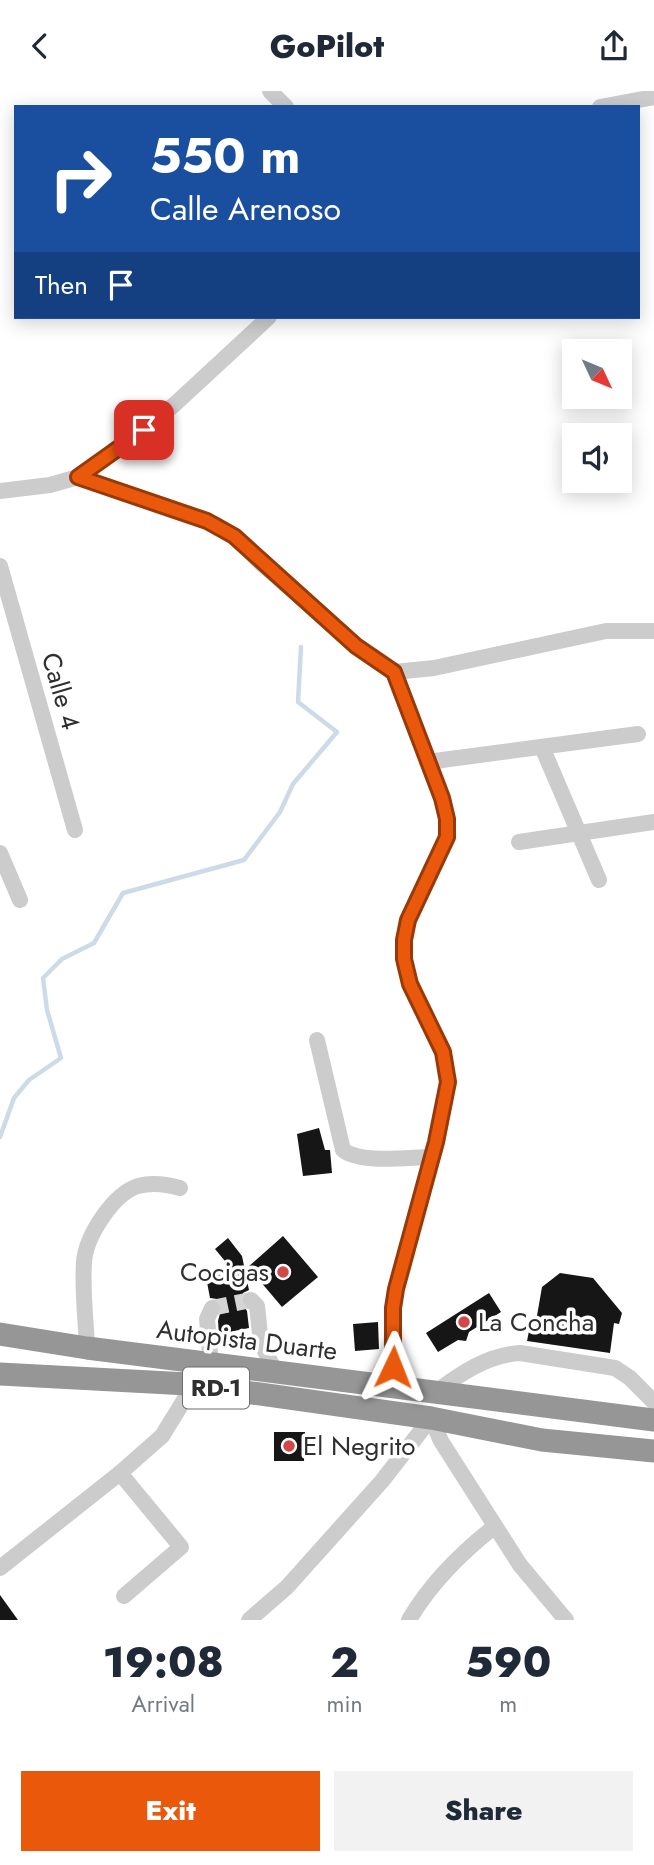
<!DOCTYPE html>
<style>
body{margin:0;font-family:Jost,sans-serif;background:#f2f2f3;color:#1f2937;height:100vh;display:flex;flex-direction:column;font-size:26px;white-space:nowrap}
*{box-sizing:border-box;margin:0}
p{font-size:23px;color:#747a83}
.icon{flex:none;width:38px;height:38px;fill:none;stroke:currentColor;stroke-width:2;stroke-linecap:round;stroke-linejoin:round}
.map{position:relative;height:1529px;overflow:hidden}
.sheet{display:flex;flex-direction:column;background:#fff;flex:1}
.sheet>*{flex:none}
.top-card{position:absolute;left:14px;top:14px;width:626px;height:214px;border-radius:0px;box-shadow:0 4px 18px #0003;background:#1a4fa0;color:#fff;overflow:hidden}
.needle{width:46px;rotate:134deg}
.buttons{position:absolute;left:562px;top:248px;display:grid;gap:14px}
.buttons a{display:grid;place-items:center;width:70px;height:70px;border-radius:0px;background:#fff;box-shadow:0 4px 18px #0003;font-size:35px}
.pin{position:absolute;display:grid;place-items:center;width:60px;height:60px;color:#fff;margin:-30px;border-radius:14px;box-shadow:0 4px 10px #0006}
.me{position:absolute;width:77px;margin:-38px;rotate:2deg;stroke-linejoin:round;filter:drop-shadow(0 0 5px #0008)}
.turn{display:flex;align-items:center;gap:24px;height:147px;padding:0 21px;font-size:32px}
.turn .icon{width:91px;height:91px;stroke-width:2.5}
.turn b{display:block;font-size:49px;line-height:60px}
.then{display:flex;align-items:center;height:66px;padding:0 21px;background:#0003;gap:14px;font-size:26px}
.eta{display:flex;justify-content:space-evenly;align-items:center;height:119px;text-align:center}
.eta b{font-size:42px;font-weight:800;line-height:49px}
.cta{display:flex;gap:14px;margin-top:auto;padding:14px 21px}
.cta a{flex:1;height:80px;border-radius:0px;background:#ea580c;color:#fff;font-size:28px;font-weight:800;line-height:80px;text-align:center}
.cta a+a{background:#f2f2f3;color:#1f2937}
header{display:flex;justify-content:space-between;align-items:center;height:91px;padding:0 21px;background:#fff;font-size:32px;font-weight:800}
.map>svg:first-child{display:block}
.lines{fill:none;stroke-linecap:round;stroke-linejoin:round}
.stream{stroke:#cddbe8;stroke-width:4.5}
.building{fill:#161616}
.minor-tunnel{stroke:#d5d5d5;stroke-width:16;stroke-dasharray:16 8;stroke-linecap:butt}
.minor{stroke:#ccc;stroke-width:16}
.highway{stroke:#969696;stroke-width:23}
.route-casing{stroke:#983908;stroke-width:18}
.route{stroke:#ea580c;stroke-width:12}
.poi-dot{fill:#d14846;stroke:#fff;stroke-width:2.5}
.labels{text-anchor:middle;stroke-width:7;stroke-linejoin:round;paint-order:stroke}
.shield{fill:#fff;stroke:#6d6d6d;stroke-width:2}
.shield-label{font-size:24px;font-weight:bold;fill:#2f2f2f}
.street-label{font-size:26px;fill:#2f2f2f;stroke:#fff}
.poi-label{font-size:26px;fill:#2f2f2f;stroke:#fff;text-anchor:start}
</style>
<header><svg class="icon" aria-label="back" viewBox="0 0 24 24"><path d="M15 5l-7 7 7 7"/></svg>GoPilot<svg class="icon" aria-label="share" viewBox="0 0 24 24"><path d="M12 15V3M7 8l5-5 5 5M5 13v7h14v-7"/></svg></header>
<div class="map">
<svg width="654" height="1529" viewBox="0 0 654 1529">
<rect width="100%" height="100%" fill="#fff"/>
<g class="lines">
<path class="stream" d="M0,1046L14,1007L29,989L61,967L47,919L43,887L62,868L94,852L123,802L244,769L280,721L293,693L337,641L298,611L301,556"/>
</g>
<g class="building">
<path d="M319,1037L325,1059H330L332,1082L303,1085L297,1043Z"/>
<path d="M283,1145L318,1186L282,1216L248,1176Z"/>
<path d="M228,1147L242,1165L249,1199L243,1202L241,1211L247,1220L249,1237L219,1243L218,1230L222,1215L217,1208L210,1207L206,1186L234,1181L215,1158Z"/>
<path d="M560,1182L593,1187L622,1222L619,1233L614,1232L610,1262L527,1250L530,1235L535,1236L542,1196Z"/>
<path d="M489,1202L501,1221L469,1241L466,1250L458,1249L438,1261L426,1242Z"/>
<path d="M378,1231L379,1258L355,1260L353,1233Z"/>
<path d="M274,1341H305L304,1370H274Z"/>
<path d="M0,1504L18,1529H0Z"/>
</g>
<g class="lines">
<path class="minor-tunnel" d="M212,1217L251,1209"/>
<g class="minor">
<path d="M270,0L286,16"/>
<path d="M600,16L654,6"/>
<path d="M78,386L217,434L234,445L262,473L357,555L394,581L442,707L447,728L448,746L409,829L404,849V868L410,893L443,961L448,991L437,1051L396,1198C391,1230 394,1263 391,1296"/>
<path d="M0,400L50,394L78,386L127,352L175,313L269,226"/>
<path d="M0,475L75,739"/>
<path d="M394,581L434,577L606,540H654"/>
<path d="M542,656L599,789"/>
<path d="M427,671L638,643"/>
<path d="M519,751L654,731"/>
<path d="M0,762L20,809"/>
<path d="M317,949L343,1059C361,1073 409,1066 432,1066"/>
<path d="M251,1209L257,1215L261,1252L276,1282"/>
<path d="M87,1257C86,1229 82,1199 84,1171C86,1145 113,1103 138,1095C153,1091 166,1093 180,1097"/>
<path d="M211,1273L207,1228L212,1217"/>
<path d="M436,1301C461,1282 488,1264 520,1262L615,1277L630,1287L654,1311"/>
<path d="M431,1327L441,1350L520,1474L566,1529"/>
<path d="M120,1382L181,1456L124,1505"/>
<path d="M0,1477L120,1382L162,1345L186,1306L188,1293"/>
<path d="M249,1529L287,1496L382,1390L431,1327"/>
<path d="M409,1529C430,1493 461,1462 494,1436"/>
</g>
<g class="highway">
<path d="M0,1243L87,1257L654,1329"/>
<path d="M0,1283L188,1293L431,1327L542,1349L654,1360"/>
</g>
</g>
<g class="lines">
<g class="route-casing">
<path id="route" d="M144,339L78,386L207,430L234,445L356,555L394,581L442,707L447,728V746L408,829L404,849V868L410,893L443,961L448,991L436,1051L396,1198L393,1217V1276"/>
</g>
<use href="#route" class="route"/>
</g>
<g class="poi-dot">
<circle cx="283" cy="1181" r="7"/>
<circle cx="464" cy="1231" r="7"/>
<circle cx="289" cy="1355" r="7"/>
</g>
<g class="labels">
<rect class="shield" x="183" y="1276.5" width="66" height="41" rx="5"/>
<g class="shield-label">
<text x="216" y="1305">RD-1</text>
</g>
<g class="street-label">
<text transform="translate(61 600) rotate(74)" y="9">Calle 4</text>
<text transform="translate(247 1249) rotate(7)" y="9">Autopista Duarte</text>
</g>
<g class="poi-label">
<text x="269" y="1190" text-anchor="end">Cocigas</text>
<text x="478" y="1240">La Concha</text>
<text x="303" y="1364">El Negrito</text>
</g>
</g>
</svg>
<div class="buttons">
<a><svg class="needle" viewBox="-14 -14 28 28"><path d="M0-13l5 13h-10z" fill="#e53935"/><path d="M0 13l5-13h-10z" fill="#747a83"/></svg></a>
<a><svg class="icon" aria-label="sound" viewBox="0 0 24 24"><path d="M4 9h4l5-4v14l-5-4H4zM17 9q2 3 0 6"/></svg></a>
</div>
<div class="pin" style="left:144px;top:339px;background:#d93025"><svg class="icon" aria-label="arrive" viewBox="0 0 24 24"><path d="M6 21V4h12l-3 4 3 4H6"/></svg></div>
<svg class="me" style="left:393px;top:1276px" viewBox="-20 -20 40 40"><path d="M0-17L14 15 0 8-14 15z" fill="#ea580c" stroke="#fff" stroke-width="4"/></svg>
<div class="top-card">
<div class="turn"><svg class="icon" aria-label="right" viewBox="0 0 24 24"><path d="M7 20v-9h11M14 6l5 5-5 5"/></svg><div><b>550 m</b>Calle Arenoso</div></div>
<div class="then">Then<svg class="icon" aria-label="arrive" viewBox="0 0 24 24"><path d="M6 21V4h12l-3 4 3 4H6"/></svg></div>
</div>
</div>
<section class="sheet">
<div class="eta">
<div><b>19:08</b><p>Arrival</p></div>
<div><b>2</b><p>min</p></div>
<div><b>590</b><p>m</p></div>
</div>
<div class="cta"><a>Exit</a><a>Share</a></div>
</section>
